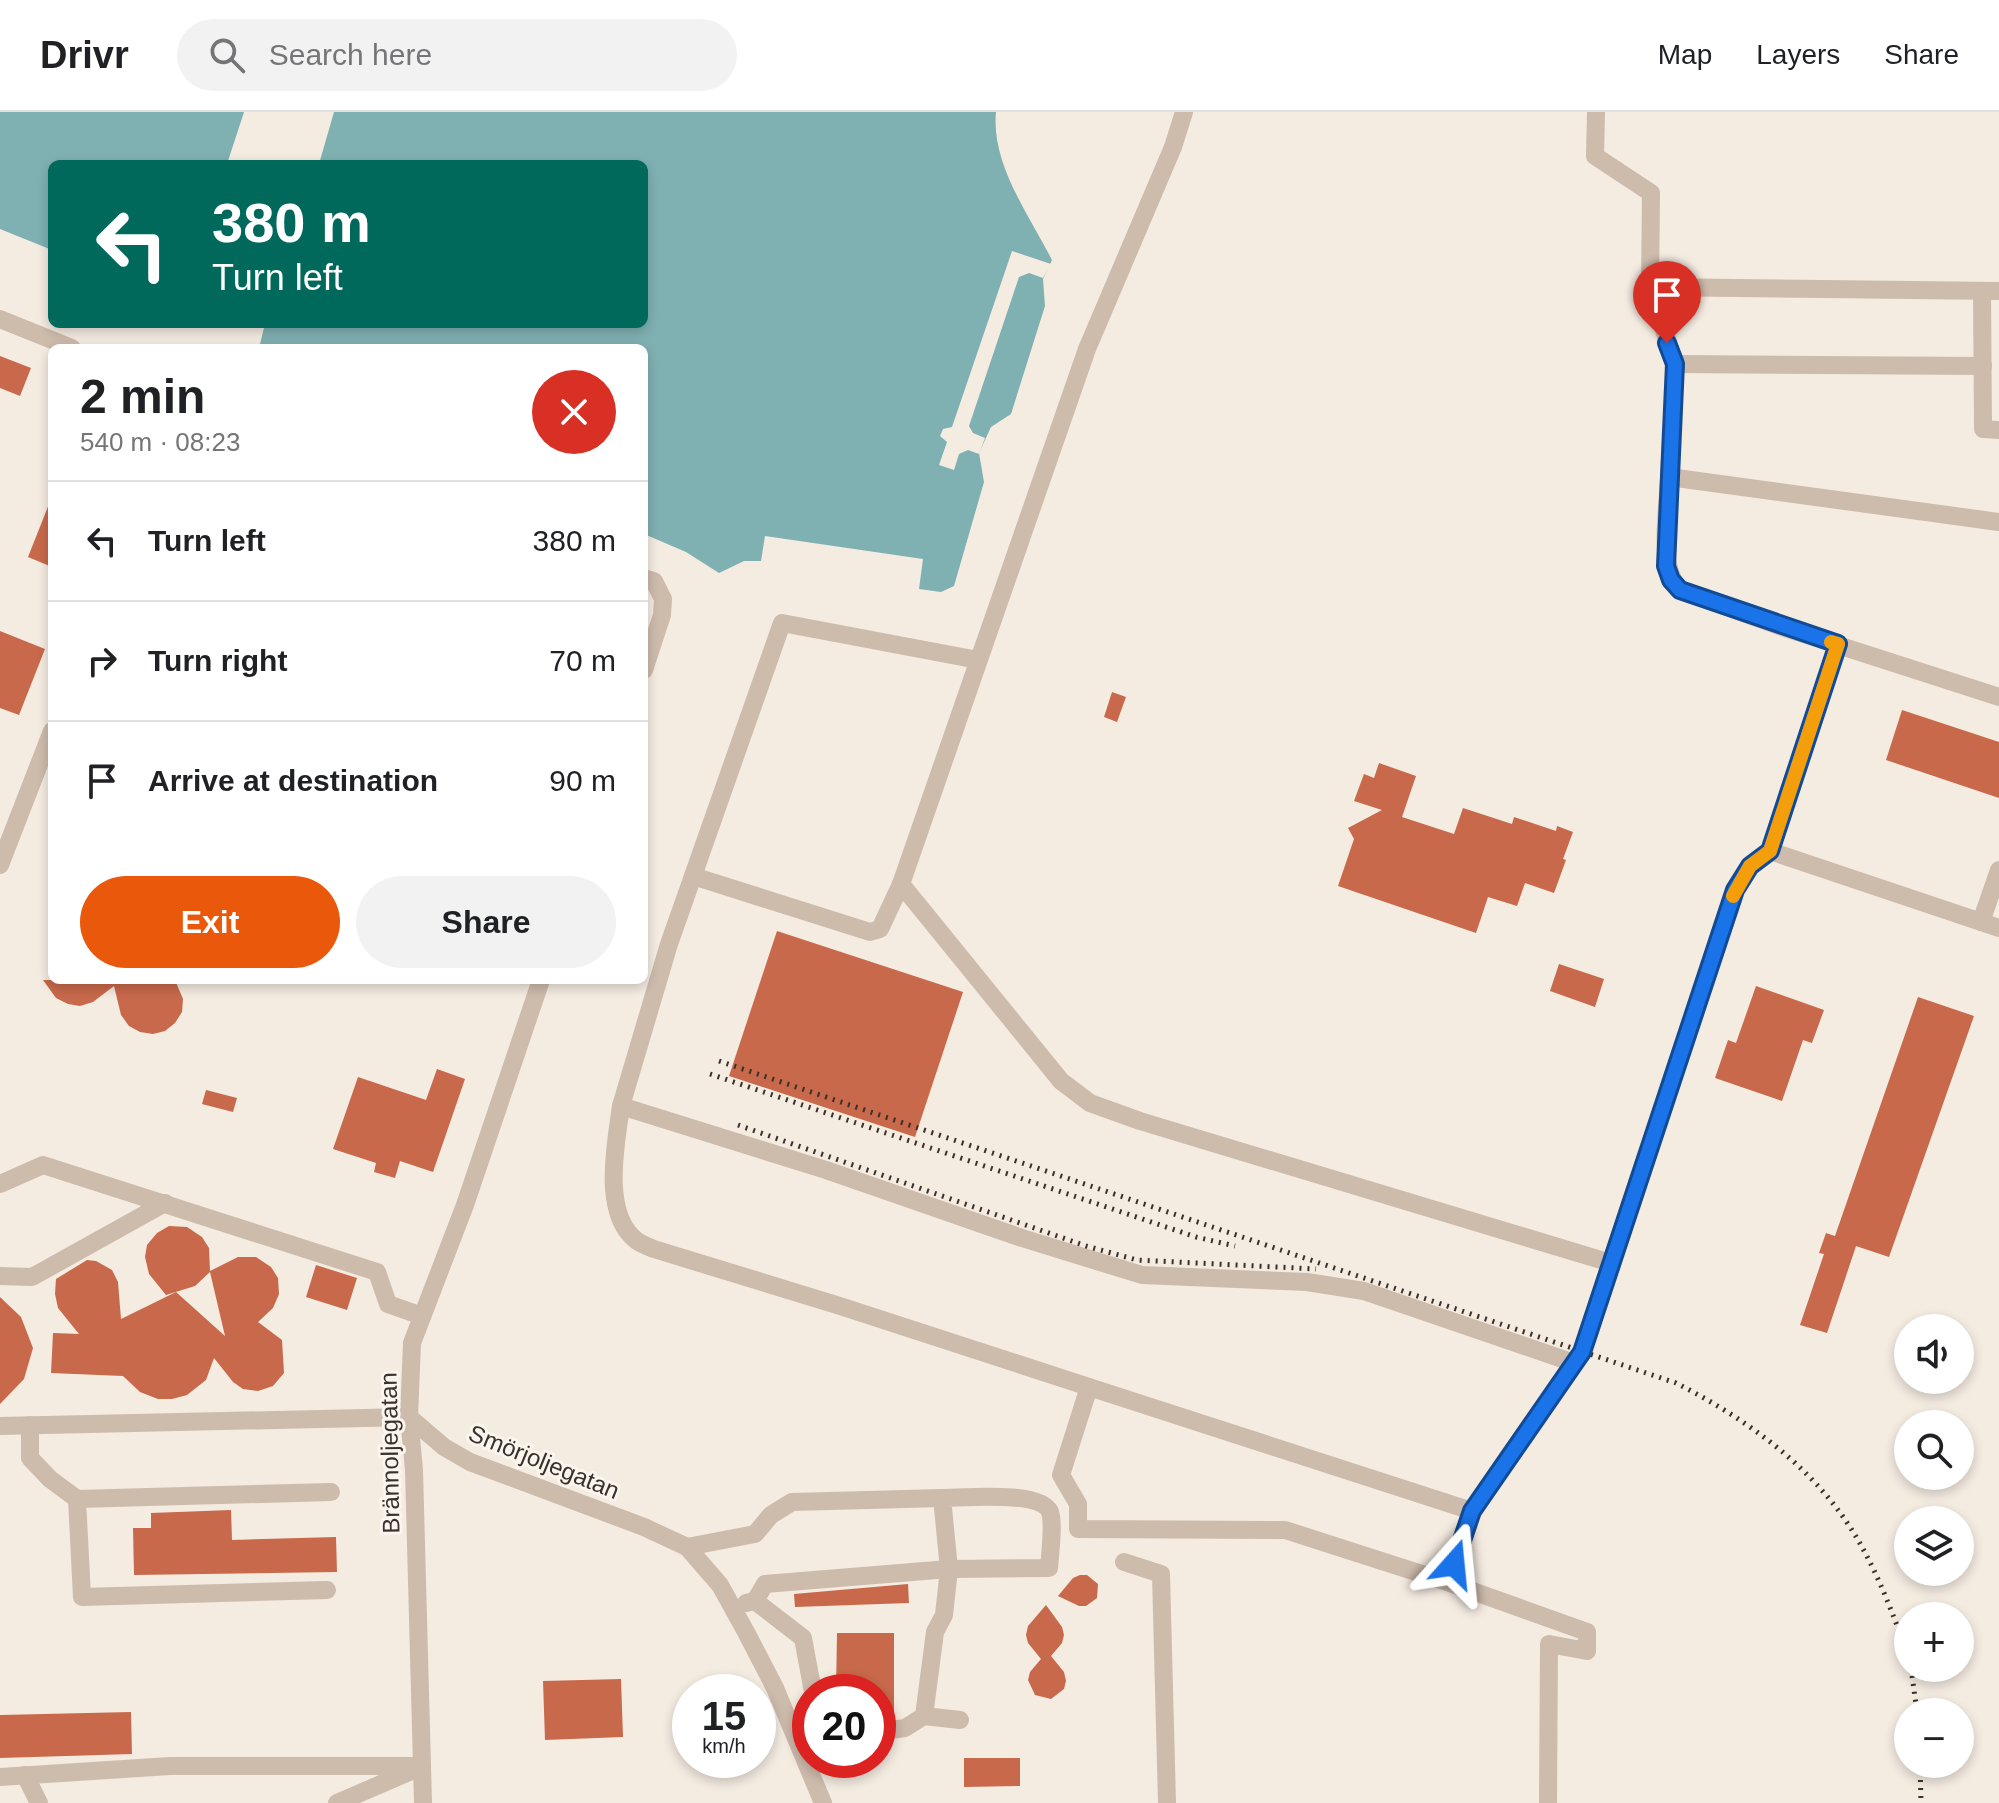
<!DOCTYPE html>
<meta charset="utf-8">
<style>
body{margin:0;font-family:Arial,sans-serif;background:#f2f2f2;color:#202124;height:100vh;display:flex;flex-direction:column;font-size:30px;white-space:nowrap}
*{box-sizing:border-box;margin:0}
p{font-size:26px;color:#757577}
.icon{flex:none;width:44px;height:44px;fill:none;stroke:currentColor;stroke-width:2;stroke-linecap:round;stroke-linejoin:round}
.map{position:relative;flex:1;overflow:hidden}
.sheet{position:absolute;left:48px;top:232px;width:600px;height:640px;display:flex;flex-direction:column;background:#fff;border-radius:12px;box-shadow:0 4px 12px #0003}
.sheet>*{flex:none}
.guide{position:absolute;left:48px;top:48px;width:600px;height:168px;border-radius:12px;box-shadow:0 4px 12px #0003;background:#00695c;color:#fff;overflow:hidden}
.tools{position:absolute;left:1894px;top:1202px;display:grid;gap:16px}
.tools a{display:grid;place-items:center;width:80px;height:80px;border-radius:50%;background:#fff;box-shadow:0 4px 12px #0003;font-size:40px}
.speed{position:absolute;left:672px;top:1562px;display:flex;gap:16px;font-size:40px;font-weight:700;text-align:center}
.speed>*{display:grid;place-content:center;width:104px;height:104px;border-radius:50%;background:#fff;box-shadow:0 4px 12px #0003;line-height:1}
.speed small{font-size:20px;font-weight:400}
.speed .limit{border:12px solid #d22;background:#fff;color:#111}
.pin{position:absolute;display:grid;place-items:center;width:68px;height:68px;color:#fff;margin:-82px -34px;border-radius:50% 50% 50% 0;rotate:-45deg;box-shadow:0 0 8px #0007}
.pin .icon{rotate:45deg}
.me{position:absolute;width:88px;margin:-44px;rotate:18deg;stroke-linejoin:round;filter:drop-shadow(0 0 6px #0008)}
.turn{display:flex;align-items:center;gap:28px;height:168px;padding:0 32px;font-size:36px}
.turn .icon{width:104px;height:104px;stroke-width:2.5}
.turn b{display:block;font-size:56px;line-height:68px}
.round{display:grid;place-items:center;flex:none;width:84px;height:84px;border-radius:42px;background:#f2f2f2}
.head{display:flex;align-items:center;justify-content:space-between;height:136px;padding:0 32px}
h1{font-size:48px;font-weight:700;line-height:60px}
.primary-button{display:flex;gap:16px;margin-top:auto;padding:16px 32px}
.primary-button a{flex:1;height:92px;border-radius:48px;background:#ea580c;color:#fff;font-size:32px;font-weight:700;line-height:92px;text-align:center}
.primary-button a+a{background:#f2f2f2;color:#202124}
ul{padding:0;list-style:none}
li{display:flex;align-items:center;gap:24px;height:120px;padding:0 32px;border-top:2px solid #e0e0e0}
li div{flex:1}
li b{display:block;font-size:30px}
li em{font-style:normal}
header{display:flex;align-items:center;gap:48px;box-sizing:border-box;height:112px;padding:0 40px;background:#fff;border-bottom:2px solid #e0e0e0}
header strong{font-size:38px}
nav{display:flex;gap:44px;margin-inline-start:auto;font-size:28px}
.search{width:560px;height:72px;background:#f2f2f2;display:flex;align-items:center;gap:20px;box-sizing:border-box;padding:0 28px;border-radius:44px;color:#757577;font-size:30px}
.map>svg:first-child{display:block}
.water{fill:#7fb0b2}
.pier{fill:#f4ebe1}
.building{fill:#c8694b}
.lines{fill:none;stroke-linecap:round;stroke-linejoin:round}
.minor{stroke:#cdbbac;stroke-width:18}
.rail{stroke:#3b302b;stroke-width:5;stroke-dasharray:2 6;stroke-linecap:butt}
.route-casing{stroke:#114b97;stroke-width:20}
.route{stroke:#1a73e8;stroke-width:14}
.slow{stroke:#f59e0b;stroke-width:14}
.labels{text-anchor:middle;stroke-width:6;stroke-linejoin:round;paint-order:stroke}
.street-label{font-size:24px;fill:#3b302b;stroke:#fbf5ee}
</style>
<header>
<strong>Drivr</strong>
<div class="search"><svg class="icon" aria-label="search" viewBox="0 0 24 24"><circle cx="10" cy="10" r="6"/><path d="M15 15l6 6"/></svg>Search here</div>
<nav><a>Map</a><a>Layers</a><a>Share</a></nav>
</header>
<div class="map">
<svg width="1999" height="1691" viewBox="0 0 1999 1691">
<rect width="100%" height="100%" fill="#f4ebe1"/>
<g class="water">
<path d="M0,0H244L227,52H52V138L0,117Z"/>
<path d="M334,0H996C991,52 1029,103 1052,148L1043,167L1045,194L1011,302L991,315L979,341L984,370L954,474L941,480L919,477L923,447L765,424L761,449H744L719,461L686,440L644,422V236H259L265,212H644V52H319Z"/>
</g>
<path class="pier" d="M1012,139L1051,152L1043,166L1029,161L1019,165L969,314L973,321L985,326L979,342L968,338L959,342L954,358L939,353L947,330L940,324L943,317L952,315Z"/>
<g class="building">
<path d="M0,244L31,256L20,284L0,276Z"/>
<path d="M51,387H52V455L28,445Z"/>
<path d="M0,519L45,537L19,603L0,596Z"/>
<path d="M1112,580L1126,585L1117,610L1104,605Z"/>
<path d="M1902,598L1999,630V686L1886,648Z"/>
<path d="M1379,651L1416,664L1402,705L1454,722L1463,696L1512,712L1514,705L1556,719L1557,714L1573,720L1563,747L1566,748L1554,781L1525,771L1517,794L1488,785L1476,821L1338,774L1354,727L1348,716L1382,698L1354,689L1364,662L1374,666Z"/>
<path d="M777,819L963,880L915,1025L729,964Z"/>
<path d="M1559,852L1604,867L1595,895L1550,879Z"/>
<path d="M43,868H175L183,887L182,900L175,911L165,919L153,922L140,920L129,914L121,903L114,874L93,890L80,894L68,892L56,886Z"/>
<path d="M1756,874L1824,898L1812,931L1803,928L1782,989L1715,966L1728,928L1736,931Z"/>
<path d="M1918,885L1974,904L1889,1145L1856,1134L1827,1221L1800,1213L1824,1142L1819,1141L1826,1121L1835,1124Z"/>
<path d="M437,957L465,967L433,1060L400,1049L395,1066L374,1060L376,1051L333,1037L358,965L426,988Z"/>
<path d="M206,978L237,986L233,1000L202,992Z"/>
<path d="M169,1114L187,1115L202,1125L209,1136L210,1159L238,1145H256L271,1155L278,1166L279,1182L273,1196L258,1210L282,1228L284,1261L273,1274L258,1279L243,1277L233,1270L214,1246L206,1268L187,1283L172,1287H158L140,1280L123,1264L51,1261L53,1221L79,1222L58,1196L55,1182L56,1167L87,1148L96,1149L112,1158L118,1170L121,1207L176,1180L225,1224L210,1160L195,1174L166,1183L149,1162L145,1145L147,1133L157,1121Z"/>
<path d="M316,1153L357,1166L347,1198L306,1185Z"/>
<path d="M0,1185L21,1205L33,1236L24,1267L0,1292Z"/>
<path d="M231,1398L232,1428L336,1425L337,1460L134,1463L133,1416H151V1401Z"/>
<path d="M1080,1463H1087L1098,1472L1097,1486L1086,1494H1079L1058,1484L1073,1466Z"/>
<path d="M908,1472L909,1491L795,1495L794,1482Z"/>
<path d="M1046,1493L1062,1515L1064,1523L1062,1531L1051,1544L1064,1560L1066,1569L1064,1577L1051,1587L1035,1583L1028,1568L1030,1560L1041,1547L1028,1531L1026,1523L1028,1514Z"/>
<path d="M837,1521H894V1603H878V1580H836Z"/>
<path d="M621,1567L623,1625L545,1628L543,1569Z"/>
<path d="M131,1600L132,1642L0,1646V1603Z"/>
<path d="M964,1646H1020V1674L964,1675Z"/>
</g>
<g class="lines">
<g class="minor">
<path d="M1184,0L1173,35L1087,237L901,772L1061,969L1090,991L1140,1009L1611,1151L1735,778L1750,754L1770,739L1999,816"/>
<path d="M1596,0L1595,44L1651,81L1650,175L1999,179"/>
<path d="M1650,175L1675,252L1669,365"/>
<path d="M1982,179L1983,317L1999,318"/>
<path d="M0,207L72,236"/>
<path d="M1675,252L1983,254"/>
<path d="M1999,410L1669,365C1668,399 1657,452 1680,478L1788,517L1999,585"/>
<path d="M644,466L654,469L663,487L662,503L644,558"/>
<path d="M1770,739L1838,532"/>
<path d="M0,753L52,619"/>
<path d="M693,764L782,511L978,548"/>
<path d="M901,772L880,817L870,820L693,764L669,832L621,994L826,1058L1022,1126L1142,1163L1307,1170L1364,1179L1574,1251L1582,1240L1611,1151"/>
<path d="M1981,810L1999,758"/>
<path d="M621,994C616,1032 601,1102 637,1129C641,1132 649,1135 654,1137L840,1194L1089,1275"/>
<path d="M0,1072L43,1053L377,1160L388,1192L422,1204"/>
<path d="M0,1164L32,1165L165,1091"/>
<path d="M30,1313V1346L50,1367L77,1387L331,1380"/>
<path d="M0,1314L409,1305L444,1335L470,1350L644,1415L687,1435L720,1473L746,1520L775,1576L823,1691"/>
<path d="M77,1387L82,1485L327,1478"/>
<path d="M687,1435L755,1422L771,1403L792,1390L942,1386L949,1457L1049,1456C1050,1443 1054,1411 1050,1400C1041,1378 963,1386 942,1386"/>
<path d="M1124,1450L1161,1462L1167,1691"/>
<path d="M1450,1471L1285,1418L1078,1417V1392L1061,1363L1089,1275L1472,1399"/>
<path d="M755,1489L765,1472L949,1457L944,1503L935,1520L924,1604L905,1616L878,1620"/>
<path d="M746,1491L755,1489L803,1526L813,1580"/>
<path d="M924,1604L960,1608"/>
<path d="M25,1663L39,1691"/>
<path d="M0,1665L170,1654H422"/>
<path d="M337,1691L416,1657"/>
<path d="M423,1691L414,1358L409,1305L412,1231L465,1093L541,868"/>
<path d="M1548,1691L1549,1532L1587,1539V1520L1450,1471L1459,1433L1472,1399L1574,1251"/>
</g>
<g class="rail">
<path d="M719,949L1676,1271C1741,1304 1804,1348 1846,1409C1874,1450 1891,1497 1908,1543"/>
<path d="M710,962L1196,1125L1235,1134"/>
<path d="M738,1013L1086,1134L1137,1148L1316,1157"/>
<path d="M1911,1556L1917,1600"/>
<path d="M1920,1652L1921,1691"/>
</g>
</g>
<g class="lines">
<g class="route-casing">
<path id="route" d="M1454,1452L1472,1399L1582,1240L1735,778L1750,754L1770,739L1838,532L1680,478L1671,468L1666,454L1675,252L1667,231"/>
</g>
<use href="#route" class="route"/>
<path class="slow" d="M1733,784L1750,754L1770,739L1838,532L1831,530"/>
</g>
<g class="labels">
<g class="street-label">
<text transform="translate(390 1341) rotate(-91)" y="8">Brännoljegatan</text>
<text transform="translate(544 1350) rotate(22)" y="8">Smörjoljegatan</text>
</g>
</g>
</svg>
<div class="tools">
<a><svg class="icon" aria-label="sound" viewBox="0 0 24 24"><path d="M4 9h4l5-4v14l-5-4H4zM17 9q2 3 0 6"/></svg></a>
<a><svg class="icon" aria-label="search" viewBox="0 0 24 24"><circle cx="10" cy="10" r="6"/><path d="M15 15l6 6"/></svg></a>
<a><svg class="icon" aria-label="layers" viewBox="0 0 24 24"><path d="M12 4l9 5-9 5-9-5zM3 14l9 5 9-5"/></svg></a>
<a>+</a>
<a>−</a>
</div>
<div class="speed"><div>15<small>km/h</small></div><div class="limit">20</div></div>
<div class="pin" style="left:1667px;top:231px;background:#d93025"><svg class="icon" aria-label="arrive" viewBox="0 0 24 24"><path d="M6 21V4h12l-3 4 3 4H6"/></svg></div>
<svg class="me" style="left:1454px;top:1452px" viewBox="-20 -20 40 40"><path d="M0-17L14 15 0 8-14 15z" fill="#1a73e8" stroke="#fff" stroke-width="4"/></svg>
<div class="guide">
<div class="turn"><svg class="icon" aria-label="left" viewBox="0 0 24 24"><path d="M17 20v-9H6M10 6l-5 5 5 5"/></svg><div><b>380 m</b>Turn left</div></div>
</div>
<section class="sheet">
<div class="head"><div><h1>2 min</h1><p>540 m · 08:23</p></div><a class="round" style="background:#d93025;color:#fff"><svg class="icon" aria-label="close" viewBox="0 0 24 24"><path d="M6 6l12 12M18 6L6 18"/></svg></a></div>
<ul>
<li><svg class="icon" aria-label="left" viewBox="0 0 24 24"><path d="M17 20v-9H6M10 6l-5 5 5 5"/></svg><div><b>Turn left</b></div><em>380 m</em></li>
<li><svg class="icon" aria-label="right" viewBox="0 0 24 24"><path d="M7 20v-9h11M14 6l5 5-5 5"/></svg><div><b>Turn right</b></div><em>70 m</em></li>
<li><svg class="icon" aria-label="arrive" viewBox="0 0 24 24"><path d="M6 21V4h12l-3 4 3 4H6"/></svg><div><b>Arrive at destination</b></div><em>90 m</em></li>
</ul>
<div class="primary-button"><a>Exit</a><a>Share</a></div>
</section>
</div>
